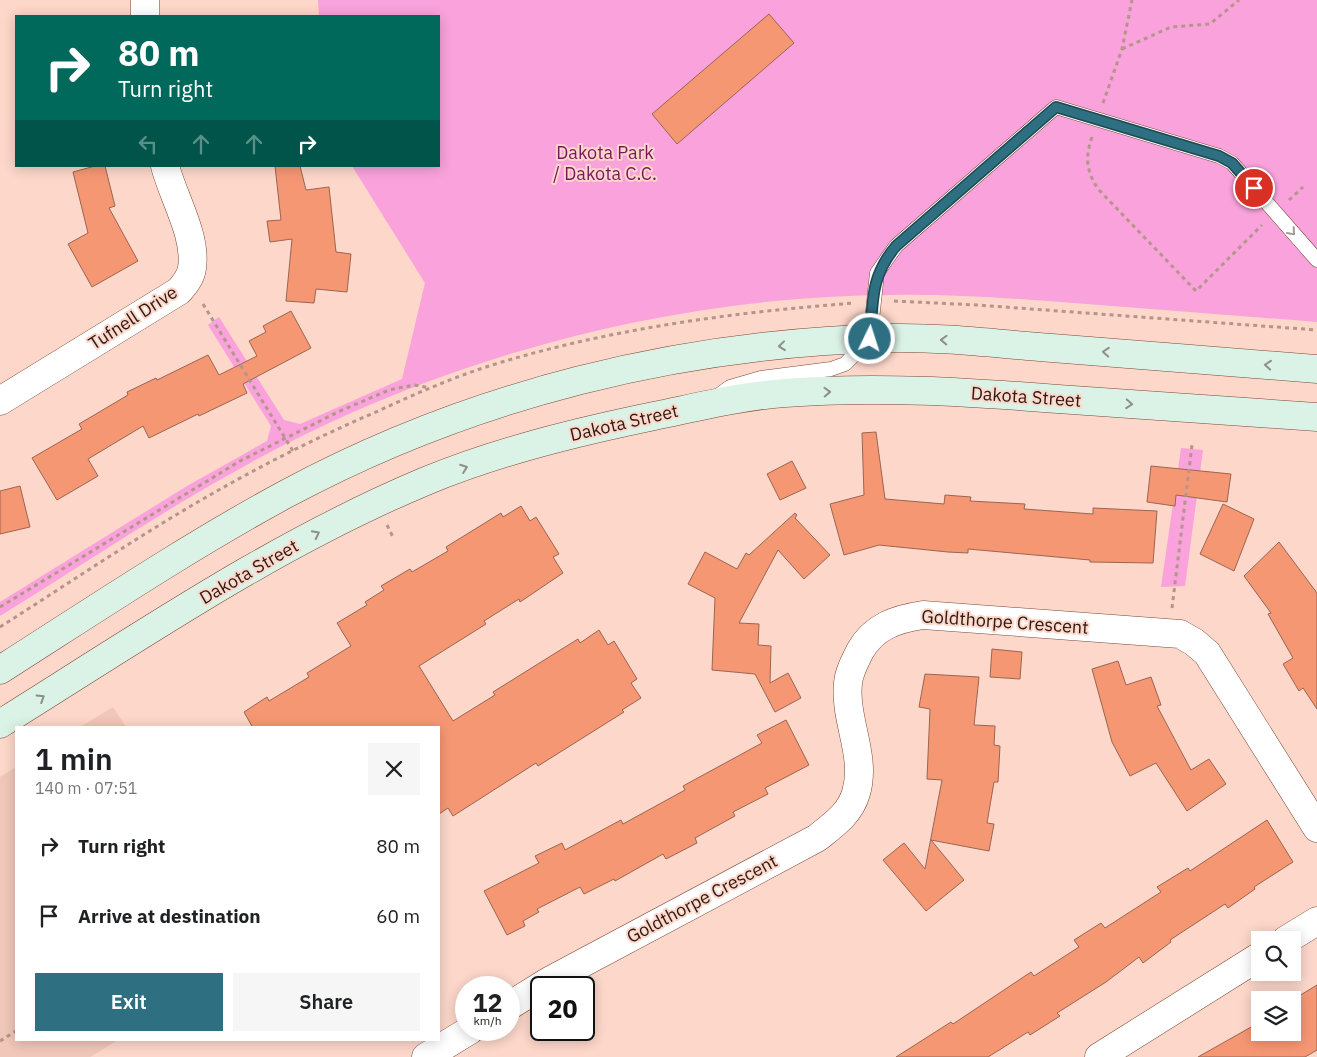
<!DOCTYPE html>
<meta charset="utf-8">
<style>
body{margin:0;font-family:"IBM Plex Sans",sans-serif;background:#f6f6f6;color:#202124;height:100vh;display:flex;flex-direction:column;font-size:19px;white-space:nowrap}
*{box-sizing:border-box;margin:0}
p{font-size:16px;color:#757577}
.icon{flex:none;width:28px;height:28px;fill:none;stroke:currentColor;stroke-width:2;stroke-linecap:round;stroke-linejoin:round}
.map{position:relative;flex:1;overflow:hidden}
.sheet{position:absolute;left:15px;top:726px;width:425px;height:315px;display:flex;flex-direction:column;background:#fff;border-radius:0px;box-shadow:0 2px 12px #0003}
.sheet>*{flex:none}
.banner{position:absolute;left:15px;top:15px;width:425px;height:152px;border-radius:0px;box-shadow:0 2px 12px #0003;background:#00695c;color:#fff;overflow:hidden}
.controls{position:absolute;left:1251px;top:931px;display:grid;gap:10px}
.controls a{display:grid;place-items:center;width:50px;height:50px;border-radius:0px;background:#fff;box-shadow:0 2px 12px #0003;font-size:25px}
.speed{position:absolute;left:455px;top:976px;display:flex;gap:10px;font-size:25px;font-weight:700;text-align:center}
.speed>*{display:grid;place-content:center;width:65px;height:65px;border-radius:50%;background:#fff;box-shadow:0 2px 12px #0003;line-height:1}
.speed small{font-size:12px;font-weight:400}
.speed .limit{border:2px solid #111;border-radius:8px;background:#fff;color:#111}
.pin{position:absolute;display:grid;place-items:center;width:42px;height:42px;color:#fff;margin:-21px;border:2px solid #fff;border-radius:50%;box-shadow:0 1px 5px #0007}
.me{position:absolute;width:55px;margin:-28px;rotate:4deg;stroke-linejoin:round;filter:drop-shadow(0 0 4px #0008)}
.turn{display:flex;align-items:center;gap:18px;height:105px;padding:0 20px;font-size:22px}
.turn .icon{width:65px;height:65px;stroke-width:2.5}
.turn b{display:block;font-size:35px;line-height:42px}
.lanes{display:flex;align-items:center;height:48px;padding:0 20px;background:#0003;justify-content:center;gap:25px;direction:ltr}
.lanes .off{opacity:.35}
.round{display:grid;place-items:center;flex:none;width:52px;height:52px;border-radius:0px;background:#f6f6f6}
.summary{display:flex;align-items:center;justify-content:space-between;height:85px;padding:0 20px}
h1{font-size:30px;font-weight:600;line-height:38px}
.primary-button{display:flex;gap:10px;margin-top:auto;padding:10px 20px}
.primary-button a{flex:1;height:58px;border-radius:0px;background:#2e6f82;color:#fff;font-size:20px;font-weight:600;line-height:58px;text-align:center}
.primary-button a+a{background:#f6f6f6;color:#202124}
ul{padding:0;list-style:none}
li{display:flex;align-items:center;gap:15px;height:70px;padding:0 20px}
li div{flex:1}
li b{display:block;font-size:19px}
li em{font-style:normal}
.map>svg:first-child{display:block}
.built{fill:#f0c7b8}
.green{fill:#f9a2db}
.building{fill:#f69774;stroke:#9a6551}
.lines{fill:none;stroke-linecap:round;stroke-linejoin:round}
.lane-casing{stroke:#7b4835;stroke-width:15}
.street-casing{stroke:#7b4835;stroke-width:29}
.secondary-casing{stroke:#7b4835;stroke-width:29}
.path{stroke:#b5958a;stroke-width:3;stroke-dasharray:4 4;stroke-linecap:butt}
.lane{stroke:#fff;stroke-width:14}
.street{stroke:#fff;stroke-width:28}
.secondary{stroke:#dbf2e6;stroke-width:28}
.oneway{stroke:#a19793}
.oneway2{stroke:#8d9086}
.route-casing{stroke:#1e4854;stroke-width:12}
.route{stroke:#2e6f82;stroke-width:9}
.labels{text-anchor:middle;stroke-width:4;stroke-linejoin:round;paint-order:stroke}
.park-label{font-size:18px;fill:#7a1660;stroke:#fcd7ca}
.street-label{font-size:18px;fill:#2e1810;stroke:#fcd7ca}
</style>
<div class="map">
<svg width="1317" height="1057" viewBox="0 0 1317 1057">
<rect width="100%" height="100%" fill="#fcd7ca"/>
<g class="built">
<path d="M113,707L126,727H80Z"/>
<path d="M16,767V1040H118L90,1057H0V777Z"/>
</g>
<g class="green">
<path d="M318,0H1317V322C1240,316 1164,310 1087,304C1022,299 957,294 892,295C691,296 487,346 306,434C199,486 100,554 0,616V602L187,486L267,441L271,426L208,325L219,317L284,420L300,424L402,379L425,283L352,166H439V16H319Z"/>
<path d="M1181,448L1203,450L1185,586L1161,587Z"/>
</g>
<g class="building">
<path d="M769,14L794,43L677,144L652,114Z"/>
<path d="M95,166H105L115,206L109,208L138,261L92,287L68,244L88,233L73,172Z"/>
<path d="M275,166H300L306,190L329,187L336,252L351,254L347,292L316,289L314,303L286,301L292,239L270,242L267,221L281,220Z"/>
<path d="M291,311L311,348L243,384L247,393L199,416L198,414L149,438L143,426L88,459L98,476L57,500L32,458L82,429L79,424L128,395L127,392L156,378L157,380L208,355L219,375L257,356L249,341L266,332L263,326Z"/>
<path d="M876,432L885,499L944,504L945,495L971,497L970,501L1025,504L1024,509L1093,514V508L1157,511L1153,563L1090,562V560L968,549V553L948,552L879,545L844,555L830,504L864,495L862,433Z"/>
<path d="M792,461L806,488L780,500L767,474Z"/>
<path d="M1151,466L1231,474L1227,502L1176,495L1175,506L1147,502Z"/>
<path d="M20,486L30,527L0,534V491Z"/>
<path d="M1223,504L1254,519L1234,571L1200,554Z"/>
<path d="M521,506L530,521L536,517L559,554L553,557L563,573L520,602L519,599L484,621L486,624L419,666L453,721L495,695L493,692L578,639L580,643L599,630L608,645L614,641L637,679L631,683L641,698L622,710L624,712L538,766L536,763L453,816L448,808L439,814V728H253L244,712L267,697L269,701L309,677L307,673L351,646L337,623L367,605L365,602L384,590L381,586L410,569L412,572L448,551L446,547L501,513L503,517Z"/>
<path d="M795,513L797,515L795,518L830,555L804,579L778,550L739,623L759,624L758,645L771,646L770,683L788,673L801,698L775,712L755,674L712,670L715,598L688,584L705,552L737,569L746,553L749,555Z"/>
<path d="M1279,542L1317,593V709L1303,688L1299,691L1283,664L1293,658L1268,614L1271,613L1244,576Z"/>
<path d="M992,649L1022,652L1020,679L990,677Z"/>
<path d="M1118,661L1126,685L1151,677L1161,705L1157,706L1191,770L1209,759L1226,784L1187,811L1156,763L1130,776L1112,742L1092,669Z"/>
<path d="M925,674L979,677L974,725L995,726L994,745L1000,746L998,782H994L987,823L994,824L989,851L931,840L964,880L926,911L883,860L904,843L925,869L942,780L927,779L930,709L919,707Z"/>
<path d="M786,720L809,765L765,788L768,794L733,812L735,816L695,838L697,843L666,859L663,854L615,881L614,879L584,894L580,887L537,909L539,912L523,921L525,926L507,935L484,891L539,863L535,856L562,843L565,850L621,820L623,824L685,790L683,786L762,743L757,735Z"/>
<path d="M1267,820L1293,862L1254,887L1255,889L1228,908L1225,904L1170,940L1171,942L1143,963L1139,957L1106,982L1057,1013L1060,1016L1030,1035L1028,1032L988,1057H896L951,1022L953,1024L1031,972L1034,976L1079,947L1074,940L1101,923L1105,928L1161,892L1157,887L1188,868L1190,871Z"/>
<path d="M1317,985V1050L1305,1057H1198L1260,1022V1032H1292V1003L1296,1001L1294,999Z"/>
</g>
<g class="lines">
<g class="lane-casing">
<path id="lane" d="M719,395L730,387L761,378L831,369L845,364L870,339L877,273L896,246L1056,107L1219,156L1232,163L1317,260"/>
</g>
<g class="street-casing">
<g id="street">
<path d="M145,0V16"/>
<path d="M0,401L179,291C185,284 191,277 192,268C197,236 173,197 165,166"/>
<path d="M1286,940L1317,921"/>
<path d="M509,1006L549,981L817,838C833,825 850,814 856,793C867,756 844,720 848,683C849,672 855,661 860,651C874,626 897,619 923,615L1180,634L1194,642L1207,653L1317,828"/>
<path d="M426,1057L470,1030"/>
<path d="M1099,1057L1260,956"/>
</g>
</g>
<g class="secondary-casing">
<g id="secondary">
<path d="M0,670C94,610 188,547 286,494C472,394 680,343 891,338C945,337 998,344 1052,348C1140,355 1229,362 1317,369"/>
<path d="M0,724C138,638 275,544 426,481C499,451 577,432 654,416C698,407 741,396 785,393C876,386 968,392 1058,399C1145,405 1231,411 1317,417"/>
</g>
</g>
<g class="path">
<path d="M1122,49L1171,27L1210,24L1239,0"/>
<path d="M1103,103L1122,49L1132,0"/>
<path d="M1092,137C1085,158 1086,170 1098,189L1196,291L1262,225"/>
<path d="M1289,200L1303,187"/>
<path d="M894,301L977,305L1317,330"/>
<path d="M203,304L293,451"/>
<path d="M387,525L393,537"/>
<path d="M0,607L240,461L340,411L389,390L414,385L430,388"/>
<path d="M1172,608L1192,445"/>
<path d="M0,627C77,578 153,526 233,482C280,456 327,433 376,412C417,393 458,375 502,362C616,328 736,312 855,303"/>
<path d="M0,1041L16,1031"/>
</g>
<use href="#lane" class="lane"/>
<use href="#street" class="street"/>
<use href="#secondary" class="secondary"/>
</g>
<defs><path id="oneway-chevron" d="M-2-3.5L2.5 0L-2 3.5" fill="none" stroke-width="1.6" stroke-linecap="round" stroke-linejoin="round" transform="scale(1.25)"/></defs>
<use class="oneway" href="#oneway-chevron" transform="translate(1292 232) rotate(49)"/>
<g class="oneway2">
<use href="#oneway-chevron" transform="translate(944 340) rotate(-178)"/>
<use href="#oneway-chevron" transform="translate(782 346) rotate(174)"/>
<use href="#oneway-chevron" transform="translate(1106 352) rotate(-176)"/>
<use href="#oneway-chevron" transform="translate(1268 365) rotate(-175)"/>
<use href="#oneway-chevron" transform="translate(827 392) rotate(-2)"/>
<use href="#oneway-chevron" transform="translate(1129 404) rotate(4)"/>
<use href="#oneway-chevron" transform="translate(464 468) rotate(-20)"/>
<use href="#oneway-chevron" transform="translate(316 534) rotate(-27)"/>
<use href="#oneway-chevron" transform="translate(41 698) rotate(-32)"/>
</g>
<g class="lines">
<g class="route-casing">
<path id="route" d="M870,339C873,302 870,277 896,246L1056,107L1219,156L1232,163L1254,188"/>
</g>
<use href="#route" class="route"/>
</g>
<g class="labels">
<g class="park-label">
<text x="605" y="159">Dakota Park<tspan x="605" dy="21">/ Dakota C.C.</tspan></text>
</g>
<g class="street-label">
<text transform="translate(133 318) rotate(-33)" y="6">Tufnell Drive</text>
<text transform="translate(1026 397) rotate(4)" y="6">Dakota Street</text>
<text transform="translate(624 423) rotate(-13)" y="6">Dakota Street</text>
<text transform="translate(249 572) rotate(-30)" y="6">Dakota Street</text>
<text transform="translate(1005 622) rotate(4)" y="6">Goldthorpe Crescent</text>
<text transform="translate(702 899) rotate(-28)" y="6">Goldthorpe Crescent</text>
</g>
</g>
</svg>
<div class="controls">
<a><svg class="icon" aria-label="search" viewBox="0 0 24 24"><circle cx="10" cy="10" r="6"/><path d="M15 15l6 6"/></svg></a>
<a><svg class="icon" aria-label="layers" viewBox="0 0 24 24"><path d="M12 4l9 5-9 5-9-5zM3 14l9 5 9-5"/></svg></a>
</div>
<div class="speed"><div>12<small>km/h</small></div><div class="limit">20</div></div>
<div class="pin" style="left:1254px;top:188px;background:#d93025"><svg class="icon" aria-label="arrive" viewBox="0 0 24 24"><path d="M6 21V4h12l-3 4 3 4H6"/></svg></div>
<svg class="me" style="left:870px;top:339px" viewBox="-20 -20 40 40"><circle r="17" fill="#2e6f82" stroke="#fff" stroke-width="3"/><path d="M0-11L8 9 0 5-8 9z" fill="#fff"/></svg>
<div class="banner">
<div class="turn"><svg class="icon" aria-label="right" viewBox="0 0 24 24"><path d="M7 20v-9h11M14 6l5 5-5 5"/></svg><div><b>80 m</b>Turn right</div></div>
<div class="lanes"><svg class="icon off" aria-label="left" viewBox="0 0 24 24"><path d="M17 20v-9H6M10 6l-5 5 5 5"/></svg><svg class="icon off" aria-label="ahead" viewBox="0 0 24 24"><path d="M12 20V5M6 11l6-6 6 6"/></svg><svg class="icon off" aria-label="ahead" viewBox="0 0 24 24"><path d="M12 20V5M6 11l6-6 6 6"/></svg><svg class="icon" aria-label="right" viewBox="0 0 24 24"><path d="M7 20v-9h11M14 6l5 5-5 5"/></svg></div>
</div>
<section class="sheet">
<div class="summary"><div><h1>1 min</h1><p>140 m · 07:51</p></div><a class="round"><svg class="icon" aria-label="close" viewBox="0 0 24 24"><path d="M6 6l12 12M18 6L6 18"/></svg></a></div>
<ul>
<li><svg class="icon" aria-label="right" viewBox="0 0 24 24"><path d="M7 20v-9h11M14 6l5 5-5 5"/></svg><div><b>Turn right</b></div><em>80 m</em></li>
<li><svg class="icon" aria-label="arrive" viewBox="0 0 24 24"><path d="M6 21V4h12l-3 4 3 4H6"/></svg><div><b>Arrive at destination</b></div><em>60 m</em></li>
</ul>
<div class="primary-button"><a>Exit</a><a>Share</a></div>
</section>
</div>
